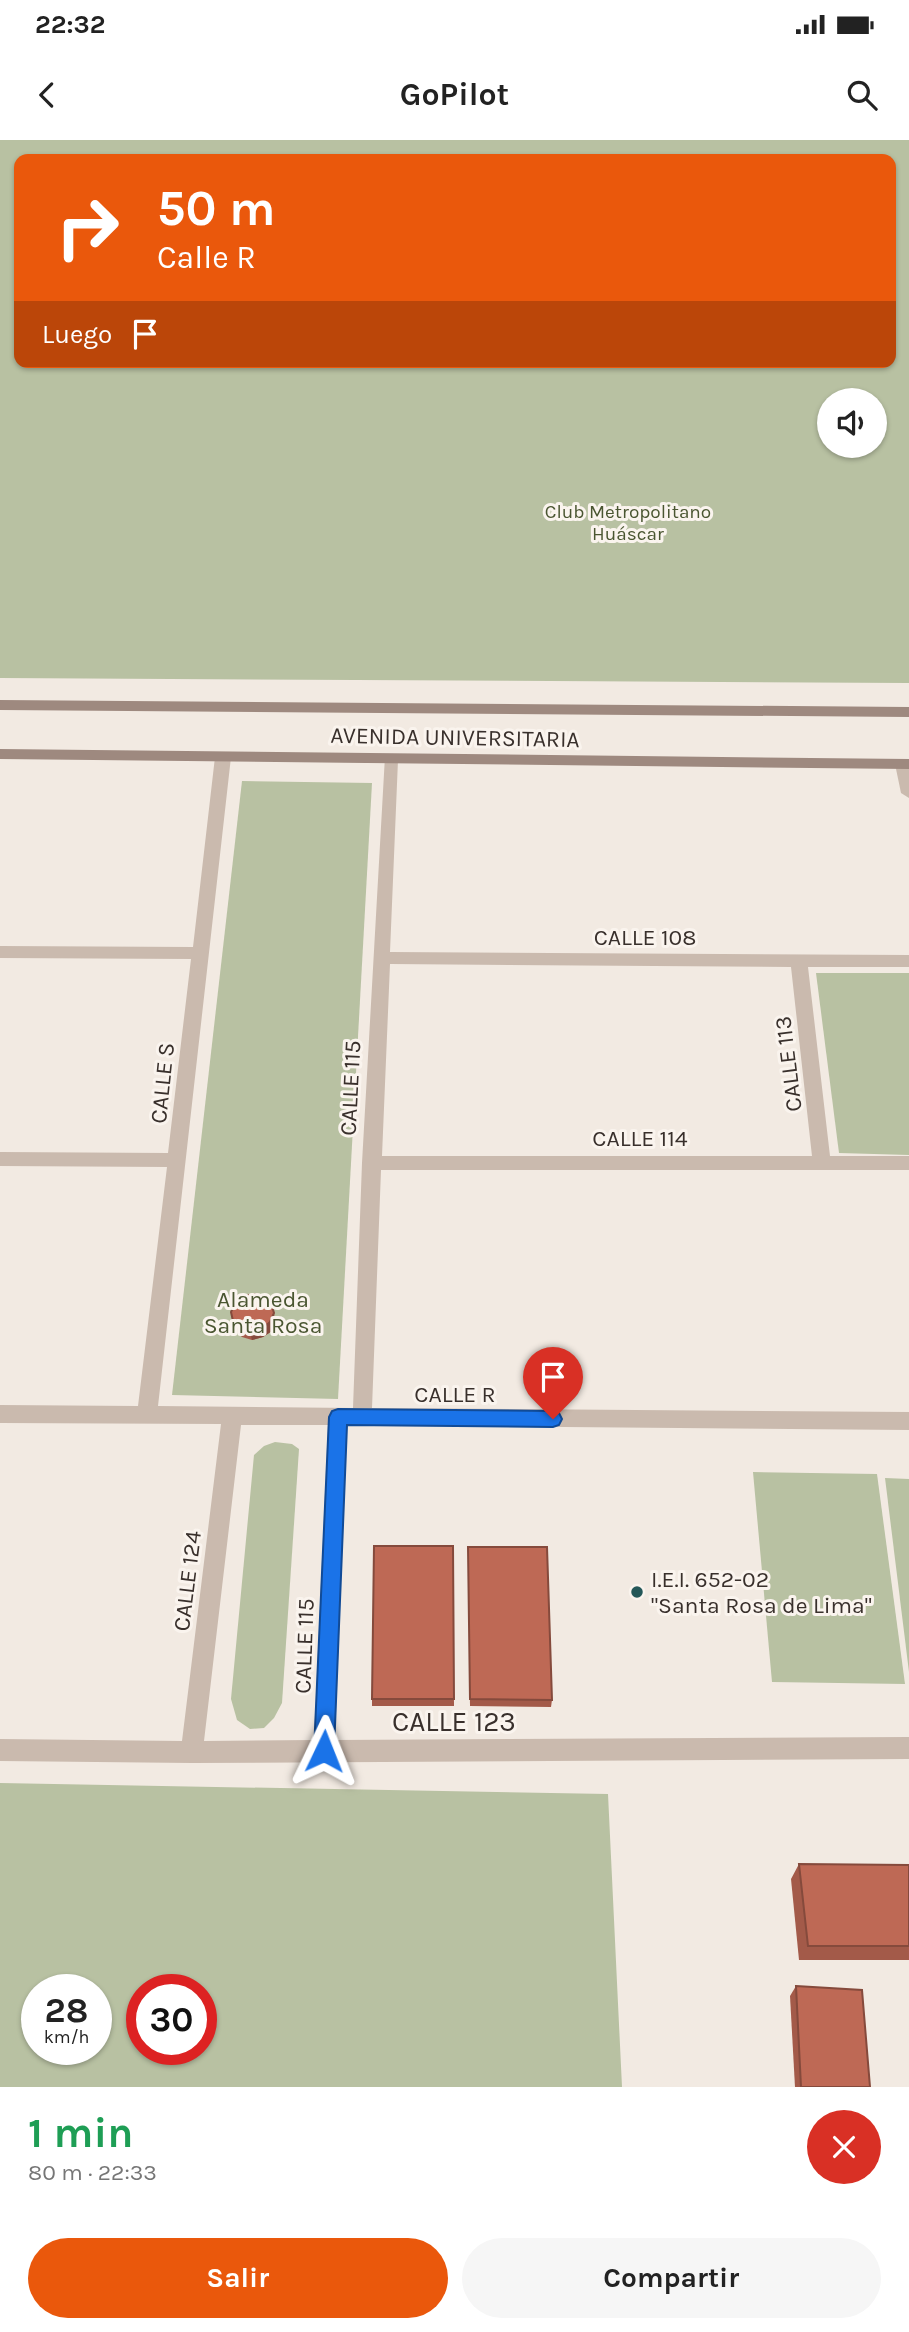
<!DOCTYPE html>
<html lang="es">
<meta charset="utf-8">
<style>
body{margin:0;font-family:Karla,sans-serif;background:#f6f6f6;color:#222;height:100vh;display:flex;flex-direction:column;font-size:26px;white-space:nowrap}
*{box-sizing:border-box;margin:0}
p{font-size:23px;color:#767676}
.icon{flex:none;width:38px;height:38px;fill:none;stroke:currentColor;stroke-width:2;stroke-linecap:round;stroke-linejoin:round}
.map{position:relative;height:1947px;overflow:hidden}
.details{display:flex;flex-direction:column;background:#fff;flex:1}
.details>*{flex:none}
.banner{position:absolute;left:14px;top:14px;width:882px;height:214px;border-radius:14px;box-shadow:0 2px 5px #0004;background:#ea580c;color:#fff;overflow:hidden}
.controls{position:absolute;left:817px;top:248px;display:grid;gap:14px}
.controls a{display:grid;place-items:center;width:70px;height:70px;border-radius:50%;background:#fff;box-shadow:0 2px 5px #0004;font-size:35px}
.speed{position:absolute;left:21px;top:1834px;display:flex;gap:14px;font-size:35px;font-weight:700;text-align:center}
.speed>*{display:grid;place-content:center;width:91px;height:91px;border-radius:50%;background:#fff;box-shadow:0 2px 5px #0004;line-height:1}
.speed small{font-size:18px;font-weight:400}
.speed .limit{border:10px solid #d22;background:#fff;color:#111}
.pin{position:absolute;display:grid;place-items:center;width:60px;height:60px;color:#fff;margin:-72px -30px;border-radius:50% 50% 50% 0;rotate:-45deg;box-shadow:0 0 7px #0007}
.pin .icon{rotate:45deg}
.me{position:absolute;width:77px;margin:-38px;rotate:2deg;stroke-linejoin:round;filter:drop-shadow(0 0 5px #0008)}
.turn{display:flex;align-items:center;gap:24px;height:147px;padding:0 28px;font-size:32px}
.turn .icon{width:91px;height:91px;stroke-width:2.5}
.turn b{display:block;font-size:49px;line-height:60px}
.then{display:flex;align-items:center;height:66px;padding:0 28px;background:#0003;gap:14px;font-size:26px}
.round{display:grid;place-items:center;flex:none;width:74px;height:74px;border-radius:37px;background:#f6f6f6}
.overview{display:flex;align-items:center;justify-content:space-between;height:119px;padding:0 28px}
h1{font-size:42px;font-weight:700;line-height:52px;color:#1e9e55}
.primary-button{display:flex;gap:14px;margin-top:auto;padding:14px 28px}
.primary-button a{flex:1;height:80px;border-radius:42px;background:#ea580c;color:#fff;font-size:28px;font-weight:700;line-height:80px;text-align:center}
.primary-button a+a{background:#f6f6f6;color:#222}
.status{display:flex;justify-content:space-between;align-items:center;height:49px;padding:0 35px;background:#fff;direction:ltr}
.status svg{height:19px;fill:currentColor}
header{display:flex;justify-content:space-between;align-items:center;height:91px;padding:0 28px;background:#fff;font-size:32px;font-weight:700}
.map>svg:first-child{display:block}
.green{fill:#b8c1a2;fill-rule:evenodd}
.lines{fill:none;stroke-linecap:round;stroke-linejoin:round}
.street{fill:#cabaae;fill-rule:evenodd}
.secondary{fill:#9e897f;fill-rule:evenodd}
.wall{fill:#a35a49}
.shaded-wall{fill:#854a3c}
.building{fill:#be6955;stroke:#854a3c;stroke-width:2}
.route{fill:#1a73e8;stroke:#114b97;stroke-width:2}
.poi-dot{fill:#245758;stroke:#faf4ee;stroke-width:2.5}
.labels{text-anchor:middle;stroke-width:6;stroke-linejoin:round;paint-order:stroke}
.far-park-label{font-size:19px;fill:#4a5631;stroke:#faf4ee}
.street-label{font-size:23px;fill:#39302c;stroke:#faf4ee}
.park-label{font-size:23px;fill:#4a5631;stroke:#faf4ee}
.poi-label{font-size:23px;fill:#39302c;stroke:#faf4ee;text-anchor:start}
.near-street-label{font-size:28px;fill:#39302c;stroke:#faf4ee}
</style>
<div class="status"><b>22:32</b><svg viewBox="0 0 49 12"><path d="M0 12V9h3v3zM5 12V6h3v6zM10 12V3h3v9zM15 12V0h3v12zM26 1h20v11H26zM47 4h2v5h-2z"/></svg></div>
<header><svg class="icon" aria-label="back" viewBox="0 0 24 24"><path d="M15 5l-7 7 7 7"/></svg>GoPilot<svg class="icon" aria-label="search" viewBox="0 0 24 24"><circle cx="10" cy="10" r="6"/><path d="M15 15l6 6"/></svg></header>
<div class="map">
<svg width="909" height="1947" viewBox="0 0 909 1947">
<rect width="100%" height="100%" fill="#f2eae2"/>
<g class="green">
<path d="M0,0H909V543L0,538ZM19,19H891V222H19ZM830,261H875V306H830Z"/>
<path d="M242,641L372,643L338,1259L172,1255Z"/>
<path d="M816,833H909V1015L839,1013Z"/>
<path d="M275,1302L292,1304L299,1309L282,1563L274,1578L264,1588L250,1589L237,1580L231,1559L254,1315L264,1306Z"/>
<path d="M753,1332L877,1334L905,1544L772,1542Z"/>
<path d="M885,1338L909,1339V1532Z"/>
<path d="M0,1643L608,1654L622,1947H0ZM37,1850H96V1909H37ZM142,1850H201V1909H142Z"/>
</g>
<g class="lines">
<g class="street">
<path d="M223,612L231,617L158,1266L353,1268L362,1023L385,616L390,615L398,620L390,812L909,815V827H808L830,1016H909V1030H381L372,1268L909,1272V1290L347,1285L335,1600L909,1597V1619L192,1623L0,1621V1599L182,1601L221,1284L0,1283V1265L138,1266L167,1027L0,1026V1012L168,1013L191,819L0,818V806L193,807L215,617ZM390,824L791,827L812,1016H382ZM241,1285H328L314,1600L204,1601Z"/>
<path d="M903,619L909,621V658L901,653L895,624Z"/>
</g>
<g class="secondary">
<path d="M0,560L909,567V577L0,570Z"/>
<path d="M0,609L909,619V629L0,619Z"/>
</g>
</g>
<g class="wall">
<path d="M231,1172L275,1182L272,1191L263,1197L252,1200L242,1197L234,1190Z"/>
<path d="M453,1406L454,1566H372V1559Z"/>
<path d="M468,1407L552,1560L551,1567L470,1566Z"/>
<path d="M799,1724L909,1725V1820H799L791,1739Z"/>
<path d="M796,1846L870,1947H795L790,1856Z"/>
</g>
<path class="shaded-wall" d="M274,1173L275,1182L272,1191L263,1197L252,1200L250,1191Z"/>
<g class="building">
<path d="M255,1154L265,1157L271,1163L274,1173L270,1182L262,1189L250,1191L241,1188L233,1181L231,1172L235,1163L243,1156Z"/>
<path d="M374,1406H453L454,1559H372Z"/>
<path d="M468,1407H547L552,1560L470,1559Z"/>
<path d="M799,1724L909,1725V1806H808Z"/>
<path d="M796,1846L862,1850L870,1947H801Z"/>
</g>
<path class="route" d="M338,1269L553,1271L559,1273L562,1279L559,1285L553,1287L347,1285L334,1611L331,1618L324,1621L317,1618L314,1611L329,1277L332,1271Z"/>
<circle class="poi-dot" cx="637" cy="1452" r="7"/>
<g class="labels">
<g class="far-park-label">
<text x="628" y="378">Club Metropolitano<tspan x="628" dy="22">Huáscar</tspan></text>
</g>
<g class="street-label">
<text transform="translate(455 597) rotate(1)" y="8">AVENIDA UNIVERSITARIA</text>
<text x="645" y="805">CALLE 108</text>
<text transform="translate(788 924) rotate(-97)" y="8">CALLE 113</text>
<text transform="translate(162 943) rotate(-84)" y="8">CALLE S</text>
<text transform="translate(350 948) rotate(-87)" y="8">CALLE 115</text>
<text x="640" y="1006">CALLE 114</text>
<text x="455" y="1262">CALLE R</text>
<text transform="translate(187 1441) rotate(-83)" y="8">CALLE 124</text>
<text transform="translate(304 1506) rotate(-88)" y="8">CALLE 115</text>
</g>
<g class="park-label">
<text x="263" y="1167">Alameda<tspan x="263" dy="26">Santa Rosa</tspan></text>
</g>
<g class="poi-label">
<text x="651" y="1447">I.E.I. 652-02<tspan x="651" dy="26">"Santa Rosa de Lima"</tspan></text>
</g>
<g class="near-street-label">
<text x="454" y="1591">CALLE 123</text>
</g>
</g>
</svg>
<div class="controls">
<a><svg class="icon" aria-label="sound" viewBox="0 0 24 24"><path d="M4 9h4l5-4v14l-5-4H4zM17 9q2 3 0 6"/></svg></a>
</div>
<div class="speed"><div>28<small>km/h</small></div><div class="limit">30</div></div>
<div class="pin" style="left:553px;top:1279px;background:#d93025"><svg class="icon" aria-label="arrive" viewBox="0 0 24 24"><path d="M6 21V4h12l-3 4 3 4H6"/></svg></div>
<svg class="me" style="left:324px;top:1611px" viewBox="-20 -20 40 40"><path d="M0-17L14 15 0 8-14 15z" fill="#1a73e8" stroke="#fff" stroke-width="4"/></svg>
<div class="banner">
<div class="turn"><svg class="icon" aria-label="right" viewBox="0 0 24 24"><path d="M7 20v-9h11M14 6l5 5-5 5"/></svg><div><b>50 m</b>Calle R</div></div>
<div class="then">Luego<svg class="icon" aria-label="arrive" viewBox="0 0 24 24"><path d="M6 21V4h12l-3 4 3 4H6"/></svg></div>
</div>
</div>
<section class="details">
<div class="overview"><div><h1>1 min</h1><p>80 m · 22:33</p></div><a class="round" style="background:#d93025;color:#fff"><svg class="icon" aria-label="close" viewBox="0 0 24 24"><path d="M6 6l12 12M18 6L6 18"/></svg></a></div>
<div class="primary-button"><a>Salir</a><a>Compartir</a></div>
</section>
